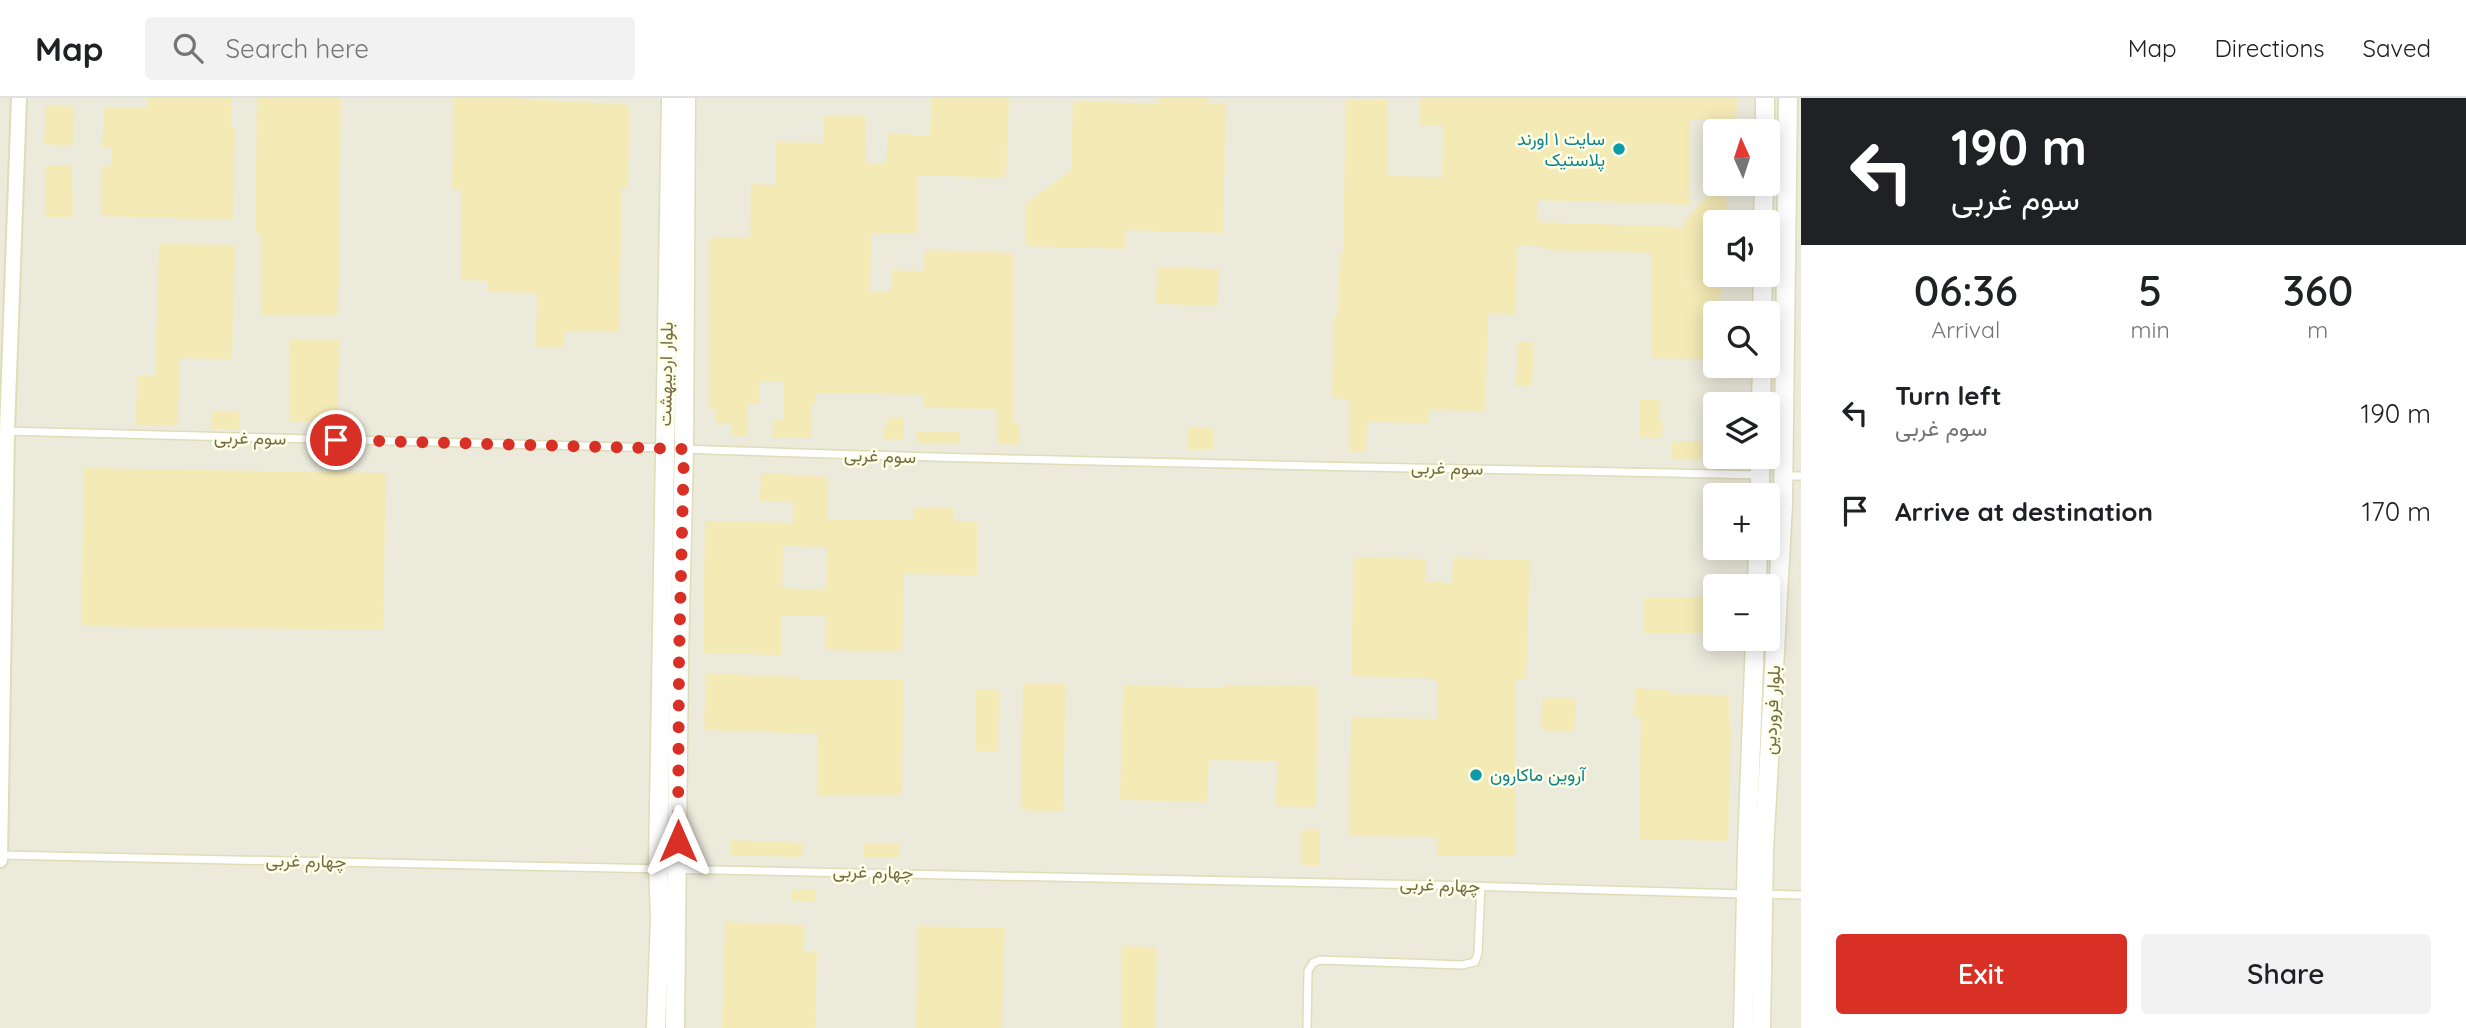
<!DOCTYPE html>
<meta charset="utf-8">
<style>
body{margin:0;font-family:Quicksand,Vazirmatn,sans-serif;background:#f2f2f2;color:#202124;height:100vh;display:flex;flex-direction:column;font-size:26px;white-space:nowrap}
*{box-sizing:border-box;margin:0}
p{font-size:23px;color:#757577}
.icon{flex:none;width:38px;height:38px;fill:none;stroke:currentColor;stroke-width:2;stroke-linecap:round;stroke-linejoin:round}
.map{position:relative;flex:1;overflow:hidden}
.side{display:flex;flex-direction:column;background:#fff;width:665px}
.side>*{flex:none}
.top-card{background:#202124;color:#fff;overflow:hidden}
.needle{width:46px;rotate:357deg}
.tools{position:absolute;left:1703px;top:21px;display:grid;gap:14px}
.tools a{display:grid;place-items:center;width:77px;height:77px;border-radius:7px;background:#fff;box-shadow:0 4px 18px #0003;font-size:35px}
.pin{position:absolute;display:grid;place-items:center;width:60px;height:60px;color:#fff;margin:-30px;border:4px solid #fff;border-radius:50%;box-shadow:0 2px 7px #0007}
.me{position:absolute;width:77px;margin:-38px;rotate:0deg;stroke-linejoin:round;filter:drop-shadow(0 0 5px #0008)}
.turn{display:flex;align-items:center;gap:24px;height:147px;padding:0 35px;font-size:32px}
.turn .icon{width:91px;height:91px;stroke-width:2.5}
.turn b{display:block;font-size:49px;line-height:60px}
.eta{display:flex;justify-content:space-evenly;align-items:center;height:119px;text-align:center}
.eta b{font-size:42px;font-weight:600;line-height:49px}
.button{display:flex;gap:14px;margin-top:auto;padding:14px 35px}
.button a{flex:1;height:80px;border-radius:7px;background:#d93025;color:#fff;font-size:28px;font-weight:600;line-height:80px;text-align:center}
.button a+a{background:#f2f2f2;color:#202124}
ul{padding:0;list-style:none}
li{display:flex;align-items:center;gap:21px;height:98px;padding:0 35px}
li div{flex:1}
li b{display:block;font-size:26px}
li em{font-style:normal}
header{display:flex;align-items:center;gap:42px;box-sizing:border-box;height:98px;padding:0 35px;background:#fff;border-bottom:2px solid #e0e0e0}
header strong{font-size:33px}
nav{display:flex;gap:38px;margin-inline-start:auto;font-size:24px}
.search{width:490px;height:63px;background:#f2f2f2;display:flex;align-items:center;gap:18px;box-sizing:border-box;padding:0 24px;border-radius:7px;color:#757577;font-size:26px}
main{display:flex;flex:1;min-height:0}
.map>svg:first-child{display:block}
.industrial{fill:#ebeadb;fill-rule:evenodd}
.building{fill:#f4eab6;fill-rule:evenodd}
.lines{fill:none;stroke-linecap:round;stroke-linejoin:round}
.service-casing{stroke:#dfdcb8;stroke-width:10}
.minor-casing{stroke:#dfdcb8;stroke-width:18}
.tertiary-casing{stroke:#dfdcb8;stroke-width:21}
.service{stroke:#fff;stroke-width:7}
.minor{stroke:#fff;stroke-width:14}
.tertiary{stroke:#fff;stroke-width:18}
.route{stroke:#d93025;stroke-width:12;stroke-dasharray:0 21.6}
.culture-dot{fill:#0f9aa8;stroke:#feffe7;stroke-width:2.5}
.labels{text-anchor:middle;stroke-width:5;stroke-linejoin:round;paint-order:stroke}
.culture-label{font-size:18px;fill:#0d838f;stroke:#feffe7;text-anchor:end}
.street-label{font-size:18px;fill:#756c46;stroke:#feffe7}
</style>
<header>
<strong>Map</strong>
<div class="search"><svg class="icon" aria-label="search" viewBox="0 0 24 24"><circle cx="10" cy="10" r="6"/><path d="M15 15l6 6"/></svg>Search here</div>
<nav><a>Map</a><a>Directions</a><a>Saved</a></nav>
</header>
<main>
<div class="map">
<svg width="1801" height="930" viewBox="0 0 1801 930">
<rect width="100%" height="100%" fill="#fcfddf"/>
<path class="industrial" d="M0,0H1801V930H0ZM1715,33H1768V86H1715ZM1715,124H1768V177H1715ZM1715,215H1768V268H1715ZM1715,306H1768V359H1715ZM1715,397H1768V450H1715ZM1715,488H1768V541H1715Z"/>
<g class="building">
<path d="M148,0H231V29H235L233,122L101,118V67H111L112,49H102L104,9L148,10Z"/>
<path d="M257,0H341L338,218H261V136H255Z"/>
<path d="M454,0H511L630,7L628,89H622L619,234L564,233L563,250L536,249L537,195L488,194V183L462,182V91H452Z"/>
<path d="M931,0H1009L1006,80L918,77L917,136L871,135L870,193H892V172L924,173L925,152L1014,155L1013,325L1019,326V347L997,346L998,311L923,310L924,297L816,295V305H811V340H772L773,322H784V284H759V306H748V338L732,337V326H716V312H710V139H750L751,86L775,87L776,44L824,45V18H865L866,65H886L888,35L930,38Z"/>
<path d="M1159,0H1207V6L1226,5L1223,135L1125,132V151L1026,148L1025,106L1071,72L1073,3L1159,6Z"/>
<path d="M1420,0H1737L1736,21H1690V107L1538,102L1537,124L1684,129V124L1710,95H1726L1727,123H1715V177H1721L1720,215H1715V261L1651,260L1652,155L1543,152V148L1517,147L1516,217L1488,216L1485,313L1430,312V325L1367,324L1366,353H1349L1350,301L1332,300L1334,218H1338L1339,155H1343L1346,1L1388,2L1387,78L1442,79L1443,27H1420Z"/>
<path d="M46,7L74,9L73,48L44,46Z"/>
<path d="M45,67H72L73,119H45Z"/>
<path d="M159,146L235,147L232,261L179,260L178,328H136L137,277H155Z"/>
<path d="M1157,169L1219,171L1217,208L1156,206Z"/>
<path d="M290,241L339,242L337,324L289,323Z"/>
<path d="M1518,243L1534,244L1532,288L1516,287Z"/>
<path d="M1639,301H1659V324H1663L1662,340H1640Z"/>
<rect x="211" y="313" width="28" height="18"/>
<path d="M890,320H904V341H883V333Z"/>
<rect x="1187" y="330" width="27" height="21"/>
<path d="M960,333V345L917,346L916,334Z"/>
<path d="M1671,343H1701V362L1671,361Z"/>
<path d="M84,370L386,375L383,532L81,528Z"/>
<path d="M761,375L828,379V421L913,422V410H954L953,423H977V477L904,476L902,554L825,552L826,518H781V557L703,555L705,423L793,425L794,404L760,403ZM783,448L827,449L826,492L782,490Z"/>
<path d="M1354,459L1426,461V484L1439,483L1452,487L1453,460L1530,462L1526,581H1515V758H1437V739L1349,738L1351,619L1437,621V583L1428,580L1351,578Z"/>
<path d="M1741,477V488H1715V478Z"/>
<path d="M1715,499V534L1644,536V500Z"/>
<path d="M706,575L800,579V581L903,582L902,698L817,697L818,636L704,632Z"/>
<path d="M1023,585L1066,586L1063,714L1021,712Z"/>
<path d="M1123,587L1223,590V587L1318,588L1316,709L1276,708L1277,663L1209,662L1207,704L1120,702Z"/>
<path d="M1635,590L1668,592V596L1729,597V629H1731L1728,743L1639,741L1641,619H1634Z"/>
<path d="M976,591H999L998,653H975Z"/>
<path d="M1543,599L1576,601L1574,634L1541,632Z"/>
<rect x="1301" y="732" width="19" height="35"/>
<path d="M730,742L803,745L802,759L730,757Z"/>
<rect x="864" y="746" width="35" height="14"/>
<path d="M792,791L815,792V803H792Z"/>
<path d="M725,824L805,827L804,853L817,854L815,930H722Z"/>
<path d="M918,828L1005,830L1002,930H916Z"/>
<path d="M1122,848L1157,849L1155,930H1121Z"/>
</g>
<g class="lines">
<g class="service-casing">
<g id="service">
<path d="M5,333L664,350"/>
<path d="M683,351C1042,364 1401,369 1760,377"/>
<path d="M1784,378H1801"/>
<path d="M0,757C582,768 1163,778 1744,796"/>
<path d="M1763,796L1801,797"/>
<path d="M1307,930L1308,873L1313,865L1320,862L1462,867L1475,864L1478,855L1481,788"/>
</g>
</g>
<g class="minor-casing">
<path id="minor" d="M0,762L7,333L19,0"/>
</g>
<g class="tertiary-casing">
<g id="tertiary">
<path d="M1765,33V0"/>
<path d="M1763,124L1764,86"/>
<path d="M1762,215L1763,177"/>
<path d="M1761,306L1762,268"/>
<path d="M1760,397V359"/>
<path d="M1757,488L1758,450"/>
<path d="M656,930L660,819L658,768L671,0"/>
<path d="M675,930L679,560L684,351L686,0"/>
<path d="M1743,930L1747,751L1755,541"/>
<path d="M1761,930L1764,754L1783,406L1788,0"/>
</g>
</g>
<use href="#service" class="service"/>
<use href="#minor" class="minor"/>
<use href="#tertiary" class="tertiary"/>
</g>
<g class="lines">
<path class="route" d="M336,342L684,351L679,560L678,743"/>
</g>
<g class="culture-dot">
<circle cx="1619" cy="51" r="7"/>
<circle cx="1476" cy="677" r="7"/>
</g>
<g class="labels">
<g class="culture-label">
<text x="1605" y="47">سایت ۱ اورند<tspan x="1605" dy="21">پلاستیک</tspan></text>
<text x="1490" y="683" text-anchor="start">آروین ماکارون</text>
</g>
<g class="street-label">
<text transform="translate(666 276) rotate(-89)" y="6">بلوار اردیبهشت</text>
<text transform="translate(250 340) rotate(1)" y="6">سوم غربی</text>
<text transform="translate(880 358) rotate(2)" y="6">سوم غربی</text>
<text transform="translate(1447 370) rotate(1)" y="6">سوم غربی</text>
<text transform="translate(1772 612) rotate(-87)" y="6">بلوار فروردین</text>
<text transform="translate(306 763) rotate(1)" y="6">چهارم غربی</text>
<text transform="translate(873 774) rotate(1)" y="6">چهارم غربی</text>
<text transform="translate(1440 787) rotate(2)" y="6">چهارم غربی</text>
</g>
</g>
</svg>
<div class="tools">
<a><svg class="needle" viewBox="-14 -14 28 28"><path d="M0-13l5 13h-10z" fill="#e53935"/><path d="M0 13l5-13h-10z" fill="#757577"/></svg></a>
<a><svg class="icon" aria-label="sound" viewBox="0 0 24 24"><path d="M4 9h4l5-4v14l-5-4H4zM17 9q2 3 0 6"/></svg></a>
<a><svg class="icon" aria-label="search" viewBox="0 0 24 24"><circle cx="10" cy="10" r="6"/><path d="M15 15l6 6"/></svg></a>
<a><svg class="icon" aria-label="layers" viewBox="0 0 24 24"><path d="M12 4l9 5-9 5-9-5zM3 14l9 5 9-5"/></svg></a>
<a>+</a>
<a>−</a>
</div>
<div class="pin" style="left:336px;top:342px;background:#d93025"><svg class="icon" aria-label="arrive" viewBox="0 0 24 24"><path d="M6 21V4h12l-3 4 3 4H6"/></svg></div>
<svg class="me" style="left:678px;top:743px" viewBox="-20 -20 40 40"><path d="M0-17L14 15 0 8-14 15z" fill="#d93025" stroke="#fff" stroke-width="4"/></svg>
</div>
<section class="side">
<div class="top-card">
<div class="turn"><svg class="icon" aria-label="left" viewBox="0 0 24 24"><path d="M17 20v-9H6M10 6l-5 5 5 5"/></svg><div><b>190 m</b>سوم غربی</div></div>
</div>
<div class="eta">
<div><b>06:36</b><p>Arrival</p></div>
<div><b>5</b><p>min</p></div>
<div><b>360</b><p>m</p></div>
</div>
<ul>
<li><svg class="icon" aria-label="left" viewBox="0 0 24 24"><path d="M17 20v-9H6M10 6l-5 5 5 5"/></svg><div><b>Turn left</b><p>سوم غربی</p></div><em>190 m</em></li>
<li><svg class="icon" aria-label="arrive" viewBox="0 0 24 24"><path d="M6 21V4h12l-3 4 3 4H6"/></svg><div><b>Arrive at destination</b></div><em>170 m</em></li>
</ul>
<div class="button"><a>Exit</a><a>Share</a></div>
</section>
</main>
